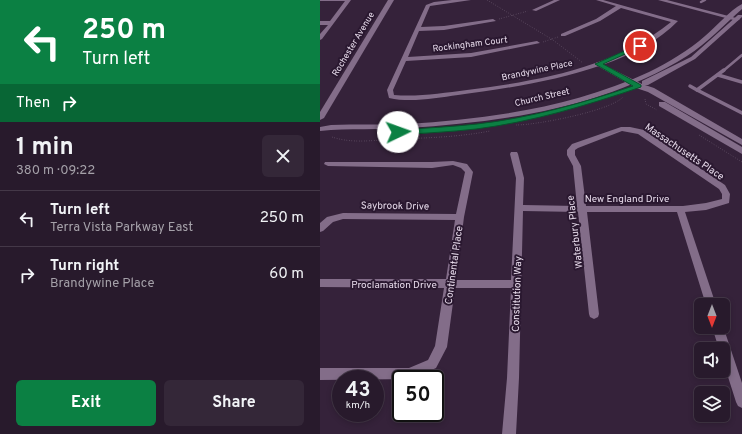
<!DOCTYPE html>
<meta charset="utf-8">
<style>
body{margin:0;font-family:Overpass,sans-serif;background:#342738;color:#f1f3f6;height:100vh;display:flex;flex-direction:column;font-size:15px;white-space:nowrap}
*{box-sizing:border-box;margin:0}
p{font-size:13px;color:#a5a1a9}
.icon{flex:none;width:22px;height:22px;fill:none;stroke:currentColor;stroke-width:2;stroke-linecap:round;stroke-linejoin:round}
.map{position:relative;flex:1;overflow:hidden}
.panel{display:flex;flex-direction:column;background:#281a2c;width:320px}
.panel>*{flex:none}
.guide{background:#0b8043;color:#fff;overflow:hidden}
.needle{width:26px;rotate:180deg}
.tools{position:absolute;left:374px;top:298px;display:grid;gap:8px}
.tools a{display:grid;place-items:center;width:36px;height:36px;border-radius:6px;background:#281a2c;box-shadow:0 2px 6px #0003,0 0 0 1px #443848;font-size:20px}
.speed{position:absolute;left:12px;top:370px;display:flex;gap:8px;font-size:20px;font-weight:700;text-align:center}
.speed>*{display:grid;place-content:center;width:52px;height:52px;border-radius:50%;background:#281a2c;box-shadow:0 2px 6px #0003,0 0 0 1px #443848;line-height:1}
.speed small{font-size:10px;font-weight:400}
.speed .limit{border:2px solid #111;border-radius:6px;background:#fff;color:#111}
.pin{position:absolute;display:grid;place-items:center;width:34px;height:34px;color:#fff;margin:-17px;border:2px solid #fff;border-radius:50%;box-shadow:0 1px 4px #0007}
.me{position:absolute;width:44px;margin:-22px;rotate:87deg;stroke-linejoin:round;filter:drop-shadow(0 0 3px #0008)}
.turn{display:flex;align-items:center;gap:14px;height:84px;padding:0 16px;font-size:18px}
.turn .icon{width:52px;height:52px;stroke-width:2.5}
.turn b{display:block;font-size:28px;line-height:34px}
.then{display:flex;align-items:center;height:38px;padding:0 16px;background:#0003;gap:8px;font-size:15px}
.round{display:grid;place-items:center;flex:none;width:42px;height:42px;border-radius:6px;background:#342738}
.summary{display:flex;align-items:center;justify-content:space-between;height:68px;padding:0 16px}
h1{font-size:24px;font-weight:700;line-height:30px}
.button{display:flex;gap:8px;margin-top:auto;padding:8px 16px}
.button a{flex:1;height:46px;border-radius:6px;background:#0b8043;color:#fff;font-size:16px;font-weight:700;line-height:46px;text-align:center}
.button a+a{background:#342738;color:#f1f3f6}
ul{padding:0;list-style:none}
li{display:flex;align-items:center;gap:12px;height:56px;padding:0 16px;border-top:1px solid #443848}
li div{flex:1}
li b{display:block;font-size:15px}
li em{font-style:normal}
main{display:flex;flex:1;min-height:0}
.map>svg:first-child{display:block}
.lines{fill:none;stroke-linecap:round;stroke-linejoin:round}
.path{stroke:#77667b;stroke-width:1;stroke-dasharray:0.5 2;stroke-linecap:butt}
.service-far1{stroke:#836d89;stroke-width:2.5}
.service{stroke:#836d89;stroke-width:3.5}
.minor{fill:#836d89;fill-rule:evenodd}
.tertiary{fill:#836d89;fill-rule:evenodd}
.secondary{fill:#836d89;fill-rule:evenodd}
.route{fill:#0b8043;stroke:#07532c}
.labels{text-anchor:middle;stroke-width:4;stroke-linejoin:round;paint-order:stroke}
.far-street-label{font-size:9px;fill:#e8dcec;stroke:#2a1830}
.street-label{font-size:10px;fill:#e8dcec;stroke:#2a1830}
</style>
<main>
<section class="panel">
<div class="guide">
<div class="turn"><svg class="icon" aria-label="left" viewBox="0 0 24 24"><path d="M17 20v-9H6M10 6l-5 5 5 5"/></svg><div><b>250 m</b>Turn left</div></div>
<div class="then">Then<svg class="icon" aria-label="right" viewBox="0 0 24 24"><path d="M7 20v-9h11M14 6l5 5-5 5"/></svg></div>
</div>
<div class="summary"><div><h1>1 min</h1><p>380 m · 09:22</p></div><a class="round"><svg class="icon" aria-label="close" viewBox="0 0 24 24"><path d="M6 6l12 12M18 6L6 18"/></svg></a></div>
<ul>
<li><svg class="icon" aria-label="left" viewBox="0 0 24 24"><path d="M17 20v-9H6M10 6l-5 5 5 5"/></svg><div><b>Turn left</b><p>Terra Vista Parkway East</p></div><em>250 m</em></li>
<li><svg class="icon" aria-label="right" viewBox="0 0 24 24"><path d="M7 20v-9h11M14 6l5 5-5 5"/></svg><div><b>Turn right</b><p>Brandywine Place</p></div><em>60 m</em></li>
</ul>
<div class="button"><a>Exit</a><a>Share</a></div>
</section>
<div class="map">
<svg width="422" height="434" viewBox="0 0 422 434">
<rect width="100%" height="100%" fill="#35223a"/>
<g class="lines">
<g class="path">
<path d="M167,0L233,40L263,63"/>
<path d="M179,19L208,11"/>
<path d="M223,42L238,37"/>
<path d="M325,99L326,104L337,110"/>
<path d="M196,125C217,125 290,111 303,97"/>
<path d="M379,135L422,162"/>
<path d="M12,137C33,144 54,140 76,139C107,138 139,137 170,131"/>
</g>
<g class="service-far1">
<path d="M381,2L385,0"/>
<path d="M403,71L422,55"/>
</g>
<g class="service">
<path d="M404,70L377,90L422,113"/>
<path d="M398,75L422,82"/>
<path d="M370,86L377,90"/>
</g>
<g class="minor">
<path d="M0,0H31L2,39L0,40V34L8,25H0V21H10L25,1H0Z"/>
<path d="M132,0H151L110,6L101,27L124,26L173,19L176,21L124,30L99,31L88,57L151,53L217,41L220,43L151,57L86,61L73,90L74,95C98,97 123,93 147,90C218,81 294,68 351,22L301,8L280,21L245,36H241V34L276,19L296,6L276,0H283L358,21C310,71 205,86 138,95C116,98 91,103 69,98L67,90L106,5L114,2Z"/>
<path d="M234,0H240L216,11L212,10Z"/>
<path d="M301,127H310L324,130L405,185L410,194L409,203L386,210L365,212L396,305H386L357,212H267L279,314L278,317L274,319L270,317L269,314L258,212L203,211L199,378L196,434H182L187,378L191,288H135L127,347L116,368L92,379L0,380V368H89L108,360L115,346L124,288L0,287V279H126L135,220L23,219L13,222L3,231L0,232V223L7,217L23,213L136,214L145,172L141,168L133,165L112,168L8,166L4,164L5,162H112L133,161L147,164L153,172L144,217L136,280H191L196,178L190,154L191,152H197L198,154L204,178L203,205L257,206L253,166L247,155V150L252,144ZM302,131L318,134L399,189L402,194V199L386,203L363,206H266L261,166L255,155V150L258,148Z"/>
<path d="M403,326L422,383V408L418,406L416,402L403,361V349H399L392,327H403Z"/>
</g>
<g class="tertiary">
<path d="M338,0H347L420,19L417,21Z"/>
<path d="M278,62L322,84L334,88L422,139V145L328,92L316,88L276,65V63Z"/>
<path d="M339,102H345L422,147V154L339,106Z"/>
</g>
<g class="secondary">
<path d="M68,0H74L4,118L0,120V112Z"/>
<path d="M422,4V9C404,25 387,43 367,56C284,108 183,122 88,128C59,130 29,128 0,131V127L11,125C36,124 62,125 87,124C170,119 253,107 329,72C349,62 369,50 385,36C396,27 410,10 422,4Z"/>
<path d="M418,15H422V17L375,59L328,85H322V81L371,57Z"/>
</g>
</g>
<path class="route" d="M318,45L323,46L283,64L321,85V87C268,105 212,122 156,129C130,132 104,133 78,135L74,132L78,130C104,128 130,127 157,124C210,118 263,103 313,86L275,64Z"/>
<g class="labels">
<g class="far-street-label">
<text transform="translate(33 44) rotate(-59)" y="3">Rochester Avenue</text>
<text transform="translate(150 44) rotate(-7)" y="3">Rockingham Court</text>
<text transform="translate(217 70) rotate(-12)" y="3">Brandywine Place</text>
<text transform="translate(222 97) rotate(-13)" y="3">Church Street</text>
</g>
<g class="street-label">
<text transform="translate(365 151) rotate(34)" y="4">Massachusetts Place</text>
<text x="307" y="202">New England Drive</text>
<text transform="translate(75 205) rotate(1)" y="4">Saybrook Drive</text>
<text transform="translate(254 232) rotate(-97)" y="4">Waterbury Place</text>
<text transform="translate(133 265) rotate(-82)" y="4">Continental Place</text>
<text x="74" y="288">Proclamation Drive</text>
<text transform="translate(196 294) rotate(-88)" y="4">Constitution Way</text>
</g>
</g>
</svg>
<div class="tools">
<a><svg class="needle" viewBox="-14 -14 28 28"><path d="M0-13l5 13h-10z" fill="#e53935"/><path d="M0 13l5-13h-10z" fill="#a5a1a9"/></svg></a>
<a><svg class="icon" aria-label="sound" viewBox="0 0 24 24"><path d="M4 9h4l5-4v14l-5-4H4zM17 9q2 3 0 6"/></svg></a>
<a><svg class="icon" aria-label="layers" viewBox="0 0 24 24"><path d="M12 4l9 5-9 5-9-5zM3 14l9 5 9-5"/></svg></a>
</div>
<div class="speed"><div>43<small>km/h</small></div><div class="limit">50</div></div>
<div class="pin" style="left:320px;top:46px;background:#d93025"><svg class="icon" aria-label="arrive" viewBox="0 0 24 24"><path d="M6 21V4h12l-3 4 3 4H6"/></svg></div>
<svg class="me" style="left:78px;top:132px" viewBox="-20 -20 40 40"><circle r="19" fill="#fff"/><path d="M0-13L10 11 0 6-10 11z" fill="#0b8043"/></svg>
</div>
</main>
